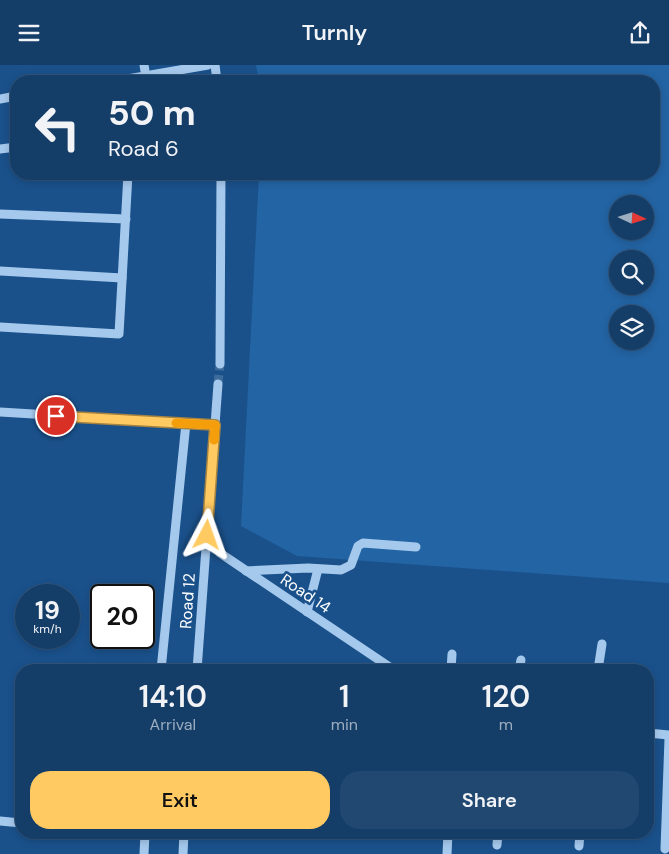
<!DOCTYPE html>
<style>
body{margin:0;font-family:"DM Sans",sans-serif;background:#214871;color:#f1f3f6;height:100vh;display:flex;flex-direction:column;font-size:19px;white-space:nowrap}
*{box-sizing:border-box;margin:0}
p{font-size:16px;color:#9daec0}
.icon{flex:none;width:28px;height:28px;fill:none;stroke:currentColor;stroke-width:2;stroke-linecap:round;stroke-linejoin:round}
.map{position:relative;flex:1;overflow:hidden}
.panel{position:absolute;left:15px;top:599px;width:639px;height:175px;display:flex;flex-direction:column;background:#143d68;border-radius:20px;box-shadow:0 2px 8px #0003,0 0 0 1px #33567c}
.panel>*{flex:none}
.top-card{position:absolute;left:10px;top:10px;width:650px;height:105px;border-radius:20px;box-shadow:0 2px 8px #0003,0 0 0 1px #33567c;background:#143d68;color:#f1f3f6;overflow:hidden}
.needle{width:32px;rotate:94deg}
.tools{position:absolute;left:609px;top:130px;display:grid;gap:10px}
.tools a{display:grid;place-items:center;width:45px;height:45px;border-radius:50%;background:#143d68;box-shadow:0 2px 8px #0003,0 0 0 1px #33567c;font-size:25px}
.speed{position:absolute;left:15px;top:519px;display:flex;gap:10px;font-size:25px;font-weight:700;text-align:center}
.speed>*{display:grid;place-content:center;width:65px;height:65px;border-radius:50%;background:#143d68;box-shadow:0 2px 8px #0003,0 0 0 1px #33567c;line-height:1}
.speed small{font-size:12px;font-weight:400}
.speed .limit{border:2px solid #111;border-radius:8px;background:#fff;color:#111}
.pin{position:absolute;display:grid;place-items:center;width:42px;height:42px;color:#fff;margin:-21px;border:2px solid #fff;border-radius:50%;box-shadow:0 1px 5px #0007}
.me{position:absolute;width:55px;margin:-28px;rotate:4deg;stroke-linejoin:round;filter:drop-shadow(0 0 4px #0008)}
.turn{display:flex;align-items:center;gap:18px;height:105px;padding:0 15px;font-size:22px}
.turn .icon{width:65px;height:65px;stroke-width:2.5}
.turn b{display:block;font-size:35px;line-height:42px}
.eta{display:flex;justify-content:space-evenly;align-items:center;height:85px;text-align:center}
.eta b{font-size:30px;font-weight:600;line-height:35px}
.button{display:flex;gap:10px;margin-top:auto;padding:10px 15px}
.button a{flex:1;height:58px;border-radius:20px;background:#ffca62;color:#111;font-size:20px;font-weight:600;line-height:58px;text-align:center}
.button a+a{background:#214871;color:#f1f3f6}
header{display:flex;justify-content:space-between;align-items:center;height:65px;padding:0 15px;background:#143d68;font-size:22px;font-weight:600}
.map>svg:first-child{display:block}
.green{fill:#2364a4;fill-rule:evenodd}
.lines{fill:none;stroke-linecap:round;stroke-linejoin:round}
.minor-tunnel{stroke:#3c6b9c;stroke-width:9;stroke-dasharray:9 4.5;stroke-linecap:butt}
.minor{stroke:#a5c9ed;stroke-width:9}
.route-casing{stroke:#a68340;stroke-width:12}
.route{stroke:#ffca62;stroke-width:9}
.slow{stroke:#f59e0b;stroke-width:9}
.labels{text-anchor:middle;stroke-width:5;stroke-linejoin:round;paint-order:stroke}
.street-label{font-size:16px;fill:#fff;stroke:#1a518b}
</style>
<header><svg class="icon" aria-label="menu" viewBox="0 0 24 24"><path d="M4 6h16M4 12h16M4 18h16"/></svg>Turnly<svg class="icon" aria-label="share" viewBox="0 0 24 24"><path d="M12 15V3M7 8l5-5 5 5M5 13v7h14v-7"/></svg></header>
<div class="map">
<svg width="669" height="789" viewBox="0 0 669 789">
<rect width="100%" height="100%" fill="#1a518b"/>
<path class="green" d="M256,0H669V518L297,491L241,461L259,109H654V16H259ZM618,139H645V166H618ZM618,194H645V221H618ZM618,249H645V276H618Z"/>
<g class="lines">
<path class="minor-tunnel" d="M218,319L220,299"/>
<g class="minor">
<path d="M144,0L146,12"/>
<path d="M215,0L217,16"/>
<path d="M116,16L208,0"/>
<path d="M0,34L16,31"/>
<path d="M0,84L16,82"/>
<path d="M0,149L126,154"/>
<path d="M0,206L122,213"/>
<path d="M0,262L119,269L128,109"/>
<path d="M220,299L221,109"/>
<path d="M0,347L215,360"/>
<path d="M207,470L220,488L394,605"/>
<path d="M246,506L308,503L341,505L351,500L358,481L363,478L416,482"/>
<path d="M307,547L318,504"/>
<path d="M161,605L186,358"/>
<path d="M197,605L218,319"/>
<path d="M451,605L452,589"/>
<path d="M519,605L521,595"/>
<path d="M598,605L602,579"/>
<path d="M648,668L669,670"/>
<path d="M0,756L21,758"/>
<path d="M112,768L145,771V768"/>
<path d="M497,780L498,768"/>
<path d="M579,781L580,768"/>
<path d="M665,784L669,674"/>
<path d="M144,789L145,769"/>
<path d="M183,789L184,768"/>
<path d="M447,789L448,768"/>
</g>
</g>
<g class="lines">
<g class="route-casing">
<path id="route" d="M56,351L215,360L207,470"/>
</g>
<use href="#route" class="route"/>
<path class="slow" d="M176,358L215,360L214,375"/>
</g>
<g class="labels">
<g class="street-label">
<text transform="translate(306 528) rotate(34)" y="6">Road 14</text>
<text transform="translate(187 536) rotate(-86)" y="6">Road 12</text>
</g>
</g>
</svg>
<div class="tools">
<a><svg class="needle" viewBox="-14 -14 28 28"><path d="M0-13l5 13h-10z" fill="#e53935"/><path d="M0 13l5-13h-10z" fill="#9daec0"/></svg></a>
<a><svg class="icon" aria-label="search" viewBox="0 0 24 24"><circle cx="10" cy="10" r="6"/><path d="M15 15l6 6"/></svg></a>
<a><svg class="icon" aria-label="layers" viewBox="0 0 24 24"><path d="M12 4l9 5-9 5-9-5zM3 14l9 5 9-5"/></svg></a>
</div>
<div class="speed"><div>19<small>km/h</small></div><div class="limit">20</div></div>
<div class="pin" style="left:56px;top:351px;background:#d93025"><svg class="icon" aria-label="arrive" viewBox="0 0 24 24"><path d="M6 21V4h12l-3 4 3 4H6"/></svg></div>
<svg class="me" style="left:207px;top:470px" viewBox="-20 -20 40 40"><path d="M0-17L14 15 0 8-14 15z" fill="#ffca62" stroke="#fff" stroke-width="4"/></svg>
<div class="top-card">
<div class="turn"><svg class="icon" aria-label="left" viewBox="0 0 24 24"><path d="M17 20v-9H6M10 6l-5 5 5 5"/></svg><div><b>50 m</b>Road 6</div></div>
</div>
<section class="panel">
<div class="eta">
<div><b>14:10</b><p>Arrival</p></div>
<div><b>1</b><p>min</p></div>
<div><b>120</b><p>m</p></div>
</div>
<div class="button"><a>Exit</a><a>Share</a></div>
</section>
</div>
